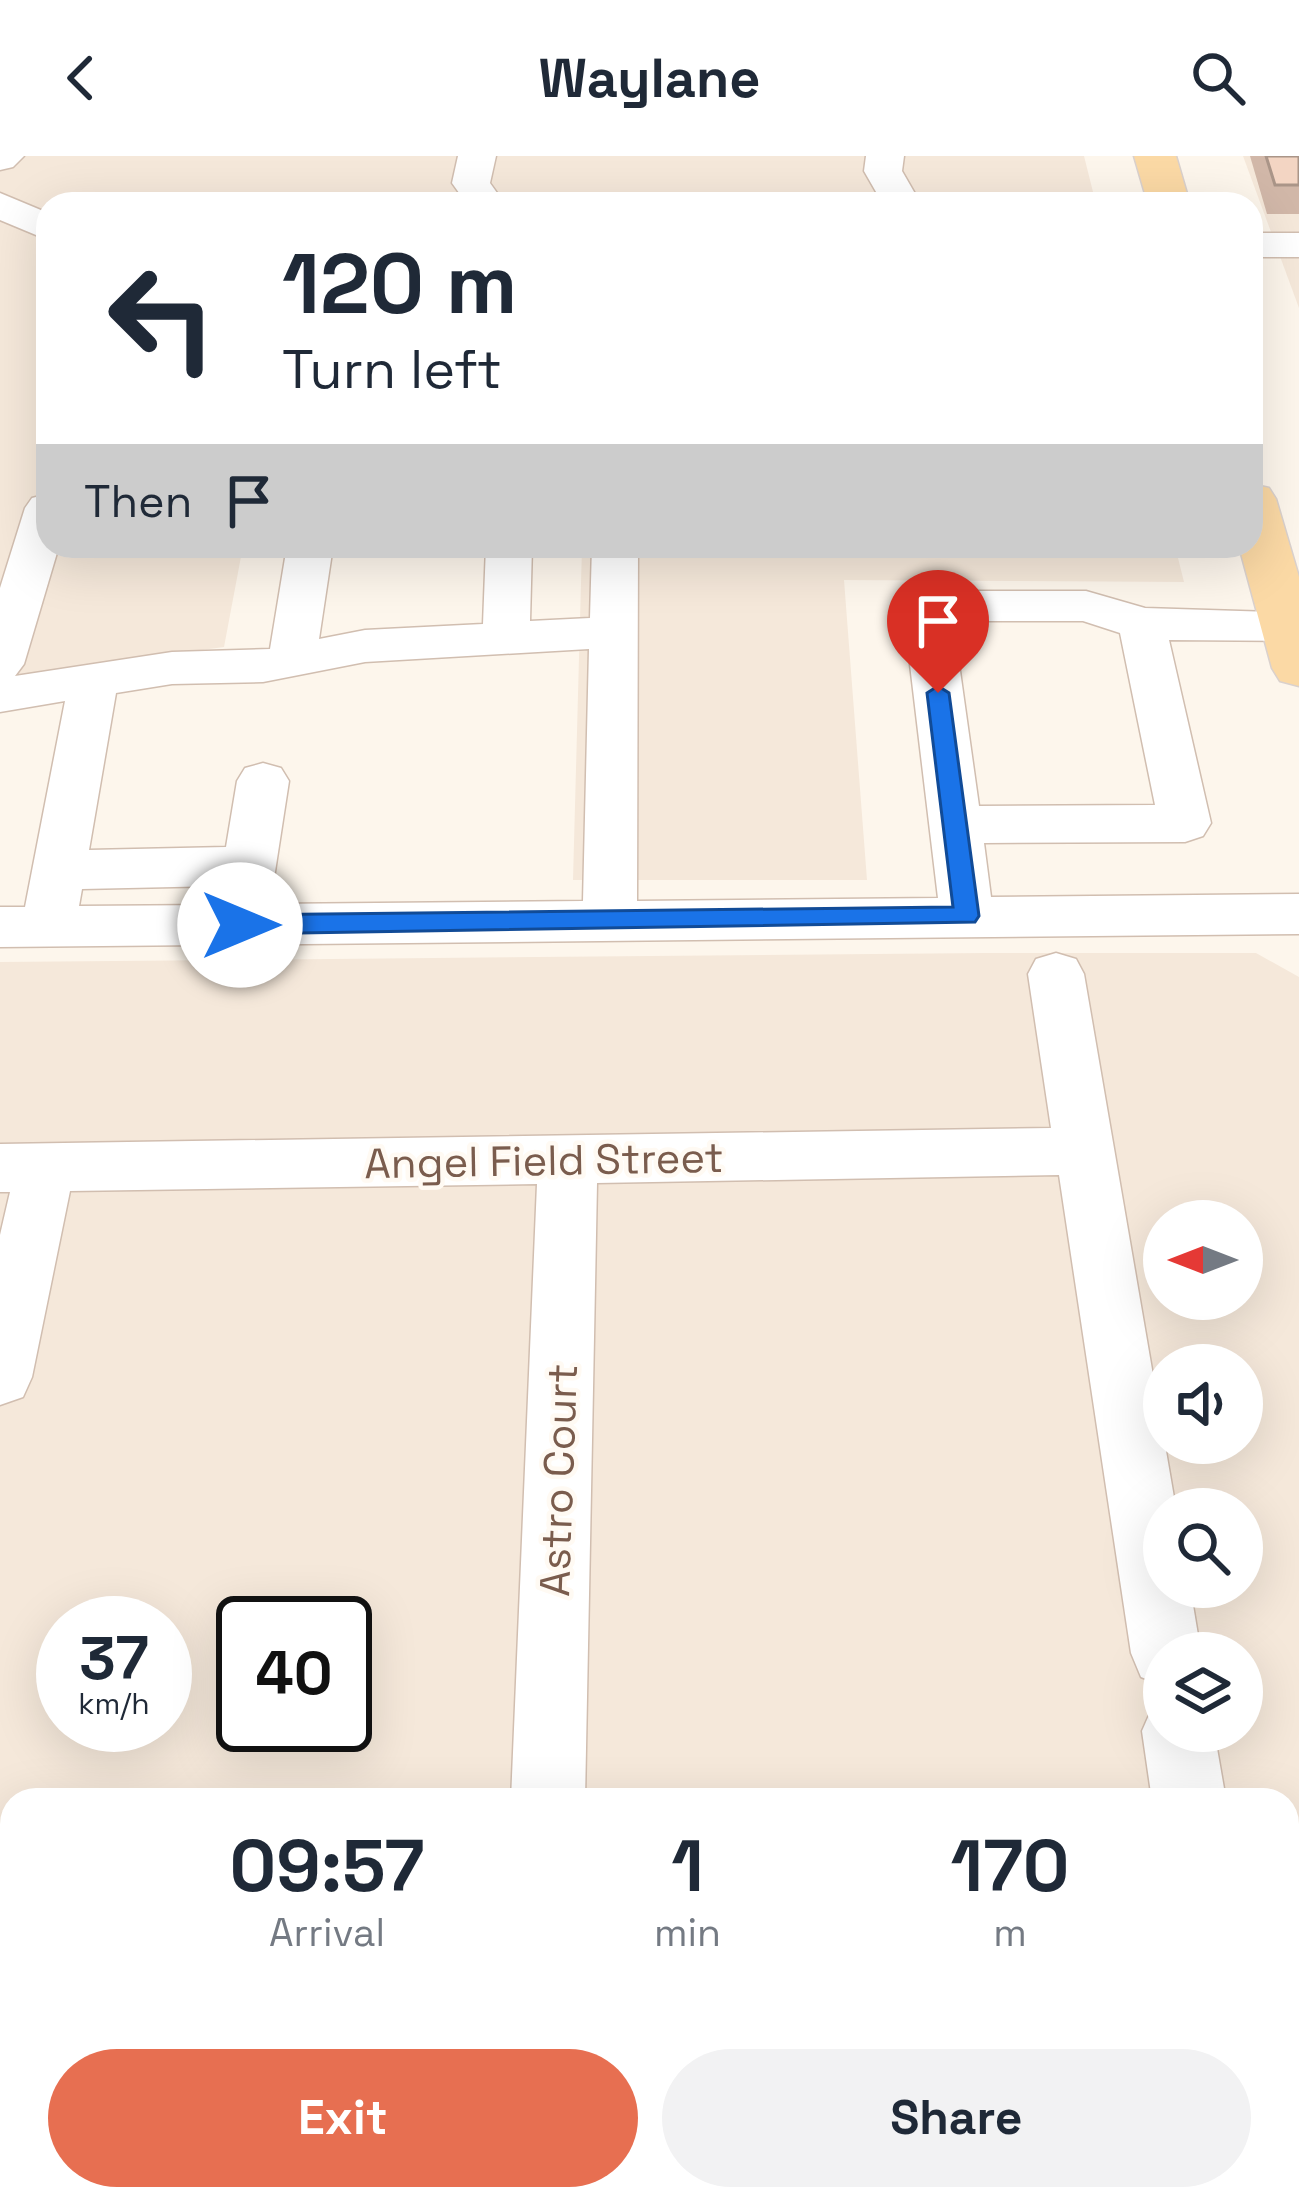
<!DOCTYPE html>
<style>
body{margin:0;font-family:"Space Grotesk",sans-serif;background:#f2f2f3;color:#1f2937;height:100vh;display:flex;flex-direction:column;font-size:45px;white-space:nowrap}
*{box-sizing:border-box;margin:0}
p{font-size:39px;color:#747a83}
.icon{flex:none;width:66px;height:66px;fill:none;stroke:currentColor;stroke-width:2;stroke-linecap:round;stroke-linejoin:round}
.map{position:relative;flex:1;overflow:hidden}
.side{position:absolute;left:0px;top:1632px;width:1299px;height:423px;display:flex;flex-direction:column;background:#fff;border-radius:36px 36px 0 0;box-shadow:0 12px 48px #0002}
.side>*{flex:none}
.top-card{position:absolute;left:36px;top:36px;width:1227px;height:366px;border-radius:36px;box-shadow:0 12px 48px #0002;background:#fff;color:#1f2937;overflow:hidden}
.needle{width:78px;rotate:270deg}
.tools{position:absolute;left:1143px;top:1044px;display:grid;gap:24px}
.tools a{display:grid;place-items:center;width:120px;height:120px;border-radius:50%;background:#fff;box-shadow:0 12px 48px #0002;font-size:60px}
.speed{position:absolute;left:36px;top:1440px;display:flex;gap:24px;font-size:60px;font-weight:700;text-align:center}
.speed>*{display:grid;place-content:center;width:156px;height:156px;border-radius:50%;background:#fff;box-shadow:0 12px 48px #0002;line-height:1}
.speed small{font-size:30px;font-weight:400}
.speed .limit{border:6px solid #111;border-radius:18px;background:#fff;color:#111}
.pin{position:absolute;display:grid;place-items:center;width:102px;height:102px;color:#fff;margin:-123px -51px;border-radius:50% 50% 50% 0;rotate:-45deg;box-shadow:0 0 12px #0007}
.pin .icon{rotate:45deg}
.me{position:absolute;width:132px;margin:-66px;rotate:90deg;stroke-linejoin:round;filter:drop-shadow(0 0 9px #0008)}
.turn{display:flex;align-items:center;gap:42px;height:252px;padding:0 48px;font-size:54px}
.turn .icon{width:156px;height:156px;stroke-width:2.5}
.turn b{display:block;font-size:84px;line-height:102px}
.then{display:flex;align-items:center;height:114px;padding:0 48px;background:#0003;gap:24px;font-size:45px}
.eta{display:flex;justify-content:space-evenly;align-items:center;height:204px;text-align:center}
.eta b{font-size:72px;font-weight:800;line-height:84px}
.cta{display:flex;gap:24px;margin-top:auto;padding:24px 48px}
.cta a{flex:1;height:138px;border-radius:72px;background:#e76f51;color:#fff;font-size:48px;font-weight:800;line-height:138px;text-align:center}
.cta a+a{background:#f2f2f3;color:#1f2937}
header{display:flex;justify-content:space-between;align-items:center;height:156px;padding:0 48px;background:#fff;font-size:54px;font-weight:800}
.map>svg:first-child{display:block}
.residential{fill:#f5e8da;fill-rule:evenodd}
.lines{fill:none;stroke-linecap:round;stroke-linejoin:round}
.minor-casing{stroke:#d1beb0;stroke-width:3}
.major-casing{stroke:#dad1cd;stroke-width:3}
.minor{fill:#fff;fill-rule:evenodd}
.major{fill:#fbd9a5;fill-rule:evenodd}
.wall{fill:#d1b7a8}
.building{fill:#f3d5c3;stroke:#aa9588;stroke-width:3}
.route{fill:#1a73e8;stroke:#114b97;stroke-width:3}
.labels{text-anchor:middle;stroke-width:9;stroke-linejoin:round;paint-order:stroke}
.street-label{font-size:42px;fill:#7a5c4d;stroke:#fffaf3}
</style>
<header><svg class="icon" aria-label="back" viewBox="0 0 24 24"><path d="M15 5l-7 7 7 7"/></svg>Waylane<svg class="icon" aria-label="search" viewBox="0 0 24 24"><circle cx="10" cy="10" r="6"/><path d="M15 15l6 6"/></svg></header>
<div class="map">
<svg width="1299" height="2054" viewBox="0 0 1299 2054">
<rect width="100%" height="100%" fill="#fdf6ec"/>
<g class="residential">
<path d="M0,0H1084L1096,48H48V390H243L224,491L0,521Z"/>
<path d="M1243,0H1299V152Z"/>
<path d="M582,390H1175L1184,426L844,424L867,724H573Z"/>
<path d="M985,797H1256L1299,821V2054H0V806ZM1164,1065H1242V1143H1164ZM1164,1209H1242V1287H1164ZM1164,1353H1242V1431H1164ZM63,1467H165V1569H63ZM243,1467H345V1569H243ZM1164,1497H1242V1575H1164ZM12,1644H1287V2043H12Z"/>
</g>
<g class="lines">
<g class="minor-casing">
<g id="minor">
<path d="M0,0H24L13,11L0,14Z"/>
<path d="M458,0H496L490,27L505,48H467L452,27Z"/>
<path d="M866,0H904L902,15L921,48H883L864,15Z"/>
<path d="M0,37L48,57V84L0,64Z"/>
<rect x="1251" y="77" width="48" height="24"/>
<path d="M48,338V390H59L24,508L15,520L172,496L270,493L287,390H333L319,483L365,474L483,468L486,390H532L530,465L590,462L592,390H638L637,745L938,742L903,450L910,439L927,435H1086L1145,452L1299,457V481L1287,485L1169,484L1211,667L1203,680L1185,686L984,687L991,741L1299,738V778L0,791V751H25L65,545L0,556V432L25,352L32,342ZM953,465H1083L1120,477L1155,649L979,650ZM589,493L583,745L270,748L289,625L281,612L263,607L245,612L237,625L226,691L89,694L116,537L172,528L263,526L365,506ZM220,730L216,749L79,750L82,733Z"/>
<path d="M1056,797L1076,803L1084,818L1176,1353H1164V1431H1190L1201,1497H1164V1530L1141,1521L1131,1497L1059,1019L597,1027L585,1644H511L537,1028L70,1035L32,1221L23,1241L0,1249V1079L10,1036H0V988L1051,972L1028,818L1036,803Z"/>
<path d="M1164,1545V1575H1214L1226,1644H1152L1142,1575L1153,1550Z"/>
</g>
</g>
<g class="major-casing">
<g id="major">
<path d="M1134,0H1176L1190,48H1148Z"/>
<path d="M1251,328L1269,332L1276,343L1299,421V530L1280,525L1272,512L1239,390H1251Z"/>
</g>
</g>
<use href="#minor" class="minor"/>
<use href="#major" class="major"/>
</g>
<path class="wall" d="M1250,0H1299V58H1267Z"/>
<path class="building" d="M1266,0H1299V29H1275Z"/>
<path class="route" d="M938,530L949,537L979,760L975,766L240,778L228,769L240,759L953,751L927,537Z"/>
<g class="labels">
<g class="street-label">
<text transform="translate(544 1004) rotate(-1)" y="15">Angel Field Street</text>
<text transform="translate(558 1324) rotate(-88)" y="15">Astro Court</text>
</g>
</g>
</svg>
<div class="tools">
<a><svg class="needle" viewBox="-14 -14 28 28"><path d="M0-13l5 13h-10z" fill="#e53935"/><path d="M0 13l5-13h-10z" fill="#747a83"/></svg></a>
<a><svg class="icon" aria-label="sound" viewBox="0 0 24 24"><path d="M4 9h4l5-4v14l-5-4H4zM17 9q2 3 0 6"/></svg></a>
<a><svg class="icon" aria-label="search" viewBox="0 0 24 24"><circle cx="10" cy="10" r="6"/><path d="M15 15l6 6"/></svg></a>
<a><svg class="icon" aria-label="layers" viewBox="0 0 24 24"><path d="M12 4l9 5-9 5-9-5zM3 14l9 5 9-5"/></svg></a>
</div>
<div class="speed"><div>37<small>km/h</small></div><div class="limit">40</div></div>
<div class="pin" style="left:938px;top:537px;background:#d93025"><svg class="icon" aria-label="arrive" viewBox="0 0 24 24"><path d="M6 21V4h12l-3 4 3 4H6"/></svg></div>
<svg class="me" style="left:240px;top:769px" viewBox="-20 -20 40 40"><circle r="19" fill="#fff"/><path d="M0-13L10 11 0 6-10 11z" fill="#1a73e8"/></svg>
<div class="top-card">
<div class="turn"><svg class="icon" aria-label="left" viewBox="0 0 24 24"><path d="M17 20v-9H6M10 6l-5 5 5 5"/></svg><div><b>120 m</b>Turn left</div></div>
<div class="then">Then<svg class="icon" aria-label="arrive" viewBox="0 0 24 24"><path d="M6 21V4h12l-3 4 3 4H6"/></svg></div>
</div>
<section class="side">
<div class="eta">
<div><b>09:57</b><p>Arrival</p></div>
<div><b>1</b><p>min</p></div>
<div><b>170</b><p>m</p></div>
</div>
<div class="cta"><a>Exit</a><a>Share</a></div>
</section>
</div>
